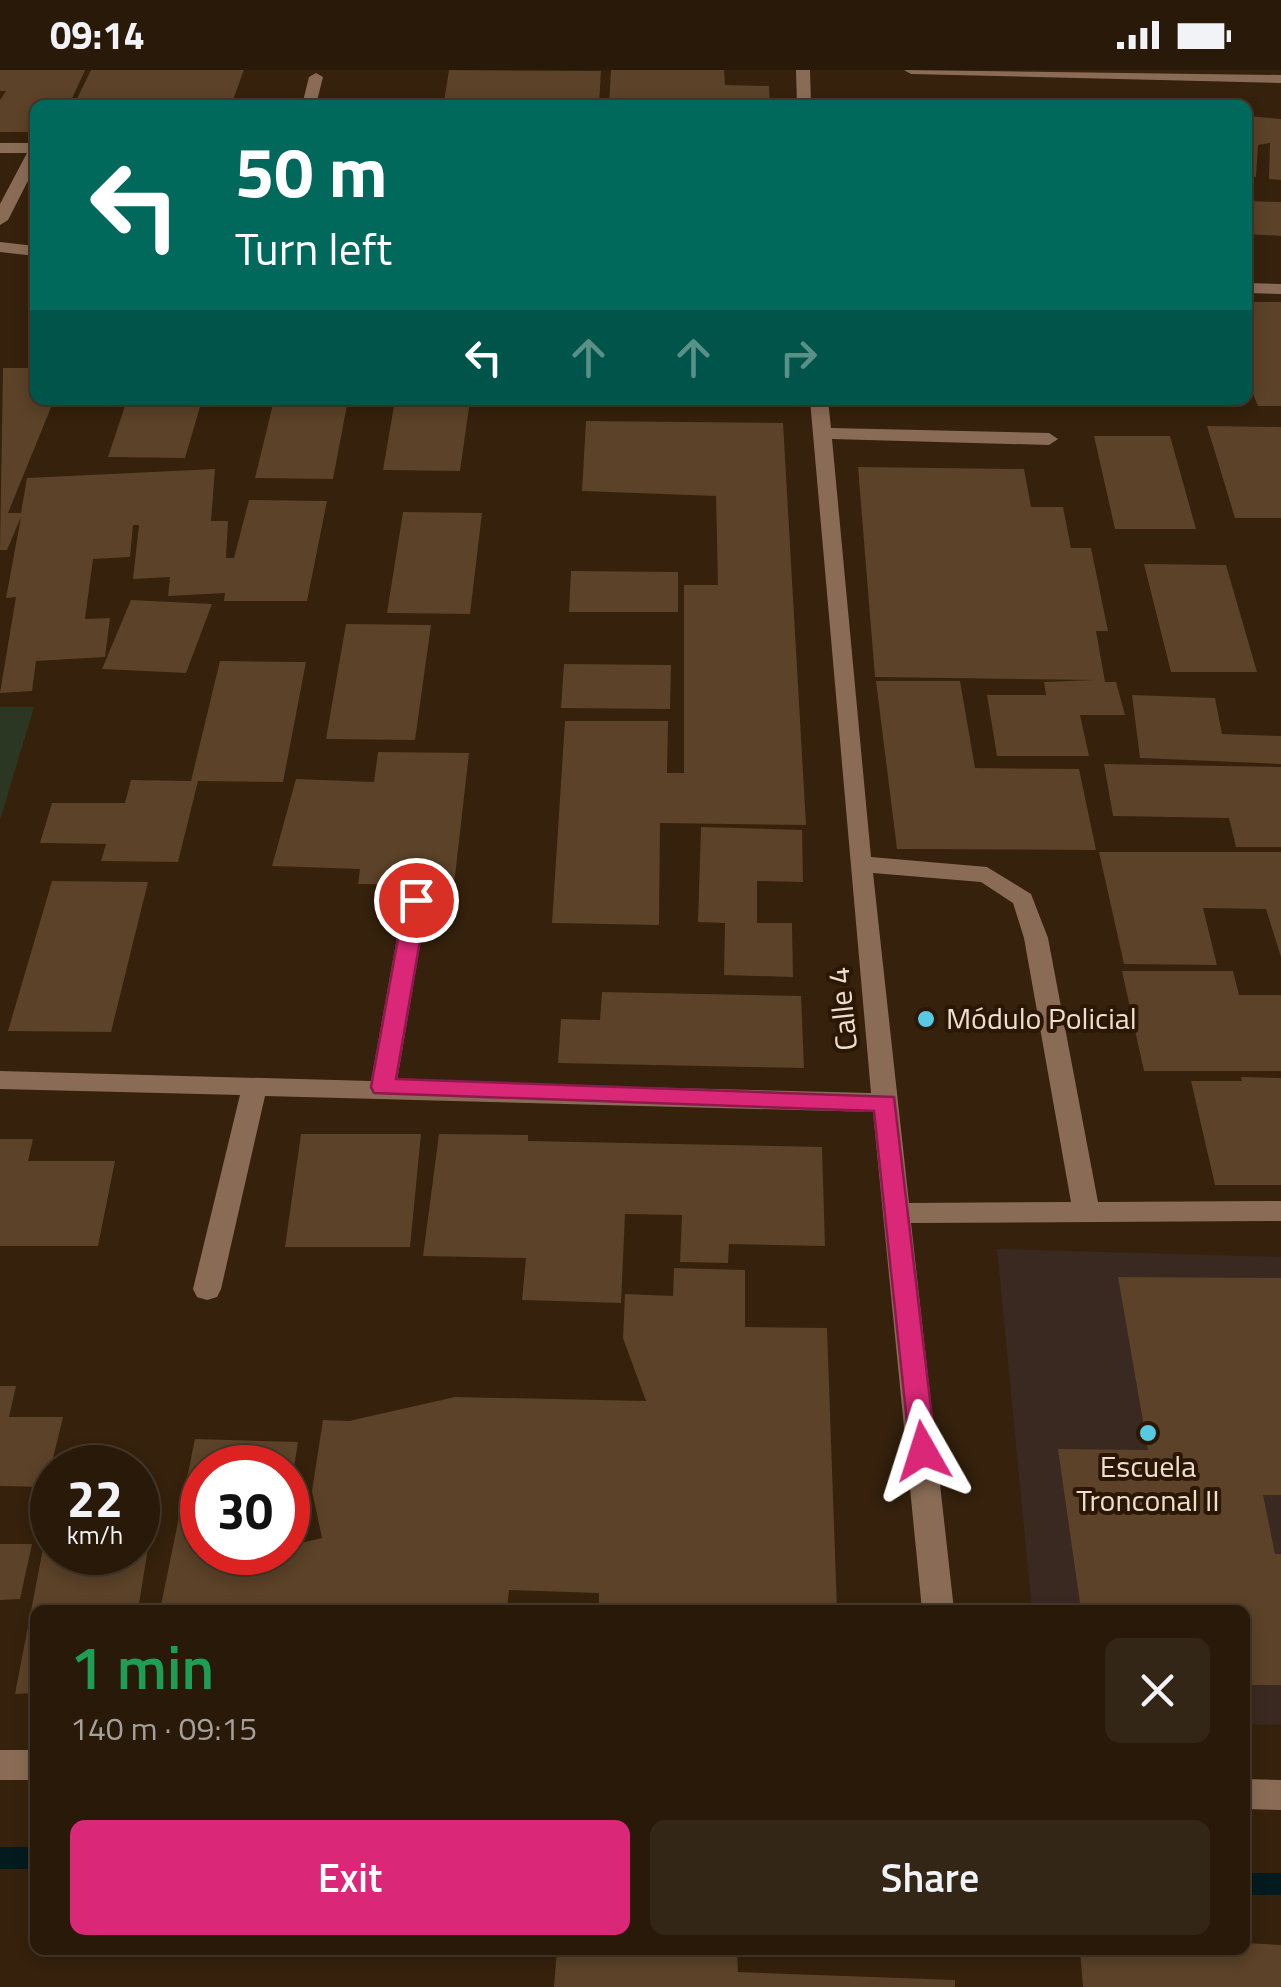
<!DOCTYPE html>
<meta charset="utf-8">
<style>
body{margin:0;font-family:"Titillium Web",sans-serif;background:#342617;color:#f1f3f6;height:100vh;display:flex;flex-direction:column;font-size:38px;white-space:nowrap}
*{box-sizing:border-box;margin:0}
p{font-size:32px;color:#a5a09c}
.icon{flex:none;width:55px;height:55px;fill:none;stroke:currentColor;stroke-width:2;stroke-linecap:round;stroke-linejoin:round}
.map{position:relative;flex:1;overflow:hidden}
.panel{position:absolute;left:30px;top:1535px;width:1220px;height:350px;display:flex;flex-direction:column;background:#281909;border-radius:15px;box-shadow:0 5px 15px #0003,0 0 0 2px #44382a}
.panel>*{flex:none}
.guide{position:absolute;left:30px;top:30px;width:1222px;height:305px;border-radius:15px;box-shadow:0 5px 15px #0003,0 0 0 2px #44382a;background:#00695c;color:#fff;overflow:hidden}
.speed{position:absolute;left:30px;top:1375px;display:flex;gap:20px;font-size:50px;font-weight:700;text-align:center}
.speed>*{display:grid;place-content:center;width:130px;height:130px;border-radius:50%;background:#281909;box-shadow:0 5px 15px #0003,0 0 0 2px #44382a;line-height:1}
.speed small{font-size:25px;font-weight:400}
.speed .limit{border:15px solid #d22;background:#fff;color:#111}
.pin{position:absolute;display:grid;place-items:center;width:85px;height:85px;color:#fff;margin:-42px;border:5px solid #fff;border-radius:50%;box-shadow:0 2px 10px #0007}
.me{position:absolute;width:110px;margin:-55px;rotate:354deg;stroke-linejoin:round;filter:drop-shadow(0 0 8px #0008)}
.turn{display:flex;align-items:center;gap:35px;height:210px;padding:0 40px;font-size:45px}
.turn .icon{width:130px;height:130px;stroke-width:2.5}
.turn b{display:block;font-size:70px;line-height:85px}
.lanes{display:flex;align-items:center;height:95px;padding:0 40px;background:#0003;justify-content:center;gap:50px;direction:ltr}
.lanes .off{opacity:.35}
.round{display:grid;place-items:center;flex:none;width:105px;height:105px;border-radius:15px;background:#342617}
.overview{display:flex;align-items:center;justify-content:space-between;height:170px;padding:0 40px}
h1{font-size:60px;font-weight:600;line-height:75px;color:#1e9e55}
.primary-button{display:flex;gap:20px;margin-top:auto;padding:20px 40px}
.primary-button a{flex:1;height:115px;border-radius:15px;background:#db2777;color:#fff;font-size:40px;font-weight:600;line-height:115px;text-align:center}
.primary-button a+a{background:#342617;color:#f1f3f6}
.status{display:flex;justify-content:space-between;align-items:center;height:70px;padding:0 50px;background:#281909;direction:ltr}
.status svg{height:28px;fill:currentColor}
.map>svg:first-child{display:block}
.education{fill:#3a2920}
.green{fill:#2c3723}
.lines{fill:none;stroke-linecap:round;stroke-linejoin:round}
.stream{fill:#031b1f;fill-rule:evenodd}
.building{fill:#5b4228}
.minor{fill:#8a6c56;fill-rule:evenodd}
.route{fill:#db2777;stroke:#8e194d;stroke-width:2.5}
.poi-dot{fill:#57c9e2;stroke:#2b1703;stroke-width:4}
.labels{text-anchor:middle;stroke-width:8;stroke-linejoin:round;paint-order:stroke}
.street-label{font-size:30px;fill:#ecded1;stroke:#2b1703}
.poi-label{font-size:30px;fill:#ecded1;stroke:#2b1703;text-anchor:start}
</style>
<div class="status"><b>09:14</b><svg viewBox="0 0 49 12"><path d="M0 12V9h3v3zM5 12V6h3v6zM10 12V3h3v9zM15 12V0h3v12zM26 1h20v11H26zM47 4h2v5h-2z"/></svg></div>
<div class="map">
<svg width="1281" height="1917" viewBox="0 0 1281 1917">
<rect width="100%" height="100%" fill="#35210c"/>
<path class="education" d="M997,1179L1281,1187V1655L1245,1654V1540H1032Z"/>
<path class="green" d="M0,637H34L0,750Z"/>
<g class="lines">
<g class="stream">
<rect x="0" y="1777" width="35" height="22"/>
<rect x="1245" y="1803" width="36" height="22"/>
</g>
</g>
<g class="building">
<path d="M0,0H85L69,35H35V62H0V30L6,21H0Z"/>
<path d="M91,0H244L231,35H74Z"/>
<path d="M449,0L601,1L599,35L444,32Z"/>
<path d="M611,0H724L725,15L769,16L770,35H609Z"/>
<path d="M1248,46L1281,49V110L1269,109L1270,73L1258,75L1256,107L1248,106Z"/>
<path d="M1248,131L1281,132V166L1248,164Z"/>
<path d="M1248,232H1281V336H1258L1248,312Z"/>
<path d="M3,298H35V330H54L8,443H21L27,408L215,399L211,451H228L226,488H234L249,430L327,431L307,531H224L225,523L168,526L170,507L133,509L139,455H133L130,487L93,489L85,549L110,548L105,587L36,591L32,621L0,623L16,527L6,528L21,447L7,480H0Z"/>
<path d="M127,330H202L185,388L108,387Z"/>
<path d="M274,330H348L333,409L255,408Z"/>
<path d="M395,330H470L460,401L383,400Z"/>
<path d="M846,330H927L928,337L847,335Z"/>
<path d="M586,351L783,353L806,755L660,753L659,855L552,853L565,651H668L667,703H684V515H718L716,426L582,421Z"/>
<path d="M1207,356L1281,357V448H1235Z"/>
<path d="M1094,366H1170L1196,459H1115Z"/>
<path d="M858,397L1024,399L1031,437H1063L1071,478H1091L1108,561H1096L1105,612H1116L1125,645H1080L1089,686H997L987,625H1046L1044,612L1094,610L875,607Z"/>
<path d="M403,442L482,443L470,544L387,543Z"/>
<path d="M1144,494L1226,495L1257,602H1171Z"/>
<path d="M571,501L678,502V542H569Z"/>
<path d="M131,530L212,534L186,603L102,599Z"/>
<path d="M346,554L431,555L415,670L326,669Z"/>
<path d="M220,591L306,592L283,712L198,711L178,792L101,791L106,774L40,773L52,733H125L131,710L191,711Z"/>
<path d="M564,594L671,595L670,639L561,638Z"/>
<path d="M876,611H960L975,698L1079,699L1096,780L897,779Z"/>
<path d="M1132,625L1215,628L1222,664L1281,666V694L1140,688Z"/>
<path d="M378,682L469,683L454,815L358,814L360,799L272,796L296,709L374,712Z"/>
<path d="M1104,694L1281,697V777H1236L1229,748L1113,746Z"/>
<path d="M701,757L802,760L803,812L757,811V853H792L793,907L724,905L725,853L698,852Z"/>
<path d="M1099,782H1281V887L1266,839L1203,838L1217,895L1124,894Z"/>
<path d="M52,811L148,812L111,962L8,961Z"/>
<path d="M1122,901H1233L1239,925H1281V1001H1144Z"/>
<path d="M602,922L801,926L804,998L558,993L561,949L600,950Z"/>
<path d="M1241,1007L1281,1008V1115H1215L1191,1011H1242Z"/>
<path d="M301,1064H421L410,1177H285Z"/>
<path d="M439,1064L528,1065V1071L822,1077L825,1176L729,1174L728,1193L680,1192L682,1145L625,1144L621,1233L522,1230L526,1188L423,1186Z"/>
<path d="M0,1069H33L28,1091H115L98,1176H0Z"/>
<path d="M674,1198L745,1200V1257L827,1258L837,1540H599V1523L509,1520L507,1540H160L195,1369L298,1372L290,1422L288,1398H202V1482H288V1476L322,1468L312,1421L323,1350L349,1351L455,1327L646,1331L623,1268L625,1224L673,1226Z"/>
<path d="M1118,1207L1281,1208V1425H1263L1275,1484H1281V1615H1245V1540H1081L1058,1379L1148,1380Z"/>
<path d="M0,1316H16L9,1347H63L46,1417L0,1416Z"/>
<path d="M138,1435H155L138,1540H35V1623L15,1624L51,1437L52,1482H138Z"/>
<path d="M0,1474H32L20,1529L0,1530Z"/>
<path d="M1245,1873L1281,1875V1917H1083L1080,1880H1245Z"/>
<path d="M557,1880H737L738,1902L955,1910V1917H554Z"/>
</g>
<g class="lines">
<g class="minor">
<path d="M796,0H810L811,35H797Z"/>
<path d="M904,0L1281,5V13L911,4Z"/>
<path d="M316,3L323,7L316,35H302L309,7Z"/>
<path d="M0,73H35V97L8,150L0,155V134L27,83H0Z"/>
<path d="M0,172L35,176V186L0,182Z"/>
<path d="M1248,213L1281,214V224L1248,223Z"/>
<path d="M810,330H828L831,358L1049,363L1058,369L1049,375L832,369L871,787L987,797L1031,824L1048,868L1098,1132L1281,1131V1151L911,1153L954,1540H922L873,1042L265,1026L221,1219L217,1227L207,1230L197,1227L193,1219L240,1025L0,1019V1001L371,1011L404,829L416,821L428,829L397,1011L871,1023ZM873,803L981,812L1013,833L1024,868L1071,1132L909,1133Z"/>
<rect x="0" y="1680" width="35" height="30"/>
<path d="M1245,1709L1281,1710V1740L1245,1739Z"/>
</g>
</g>
<path class="route" d="M416,822L427,830L396,1009L894,1027L936,1381L933,1389H913L910,1381L874,1041L374,1023L371,1017L405,830Z"/>
<g class="poi-dot">
<circle cx="926" cy="949" r="10"/>
<circle cx="1148" cy="1363" r="10"/>
</g>
<g class="labels">
<g class="street-label">
<text transform="translate(843 939) rotate(-96)" y="10">Calle 4</text>
</g>
<g class="poi-label">
<text x="946" y="959">Módulo Policial</text>
<text x="1148" y="1407" text-anchor="middle">Escuela<tspan x="1148" dy="34">Tronconal II</tspan></text>
</g>
</g>
</svg>
<div class="speed"><div>22<small>km/h</small></div><div class="limit">30</div></div>
<div class="pin" style="left:416px;top:830px;background:#d93025"><svg class="icon" aria-label="arrive" viewBox="0 0 24 24"><path d="M6 21V4h12l-3 4 3 4H6"/></svg></div>
<svg class="me" style="left:923px;top:1381px" viewBox="-20 -20 40 40"><path d="M0-17L14 15 0 8-14 15z" fill="#db2777" stroke="#fff" stroke-width="4"/></svg>
<div class="guide">
<div class="turn"><svg class="icon" aria-label="left" viewBox="0 0 24 24"><path d="M17 20v-9H6M10 6l-5 5 5 5"/></svg><div><b>50 m</b>Turn left</div></div>
<div class="lanes"><svg class="icon" aria-label="left" viewBox="0 0 24 24"><path d="M17 20v-9H6M10 6l-5 5 5 5"/></svg><svg class="icon off" aria-label="ahead" viewBox="0 0 24 24"><path d="M12 20V5M6 11l6-6 6 6"/></svg><svg class="icon off" aria-label="ahead" viewBox="0 0 24 24"><path d="M12 20V5M6 11l6-6 6 6"/></svg><svg class="icon off" aria-label="right" viewBox="0 0 24 24"><path d="M7 20v-9h11M14 6l5 5-5 5"/></svg></div>
</div>
<section class="panel">
<div class="overview"><div><h1>1 min</h1><p>140 m · 09:15</p></div><a class="round"><svg class="icon" aria-label="close" viewBox="0 0 24 24"><path d="M6 6l12 12M18 6L6 18"/></svg></a></div>
<div class="primary-button"><a>Exit</a><a>Share</a></div>
</section>
</div>
